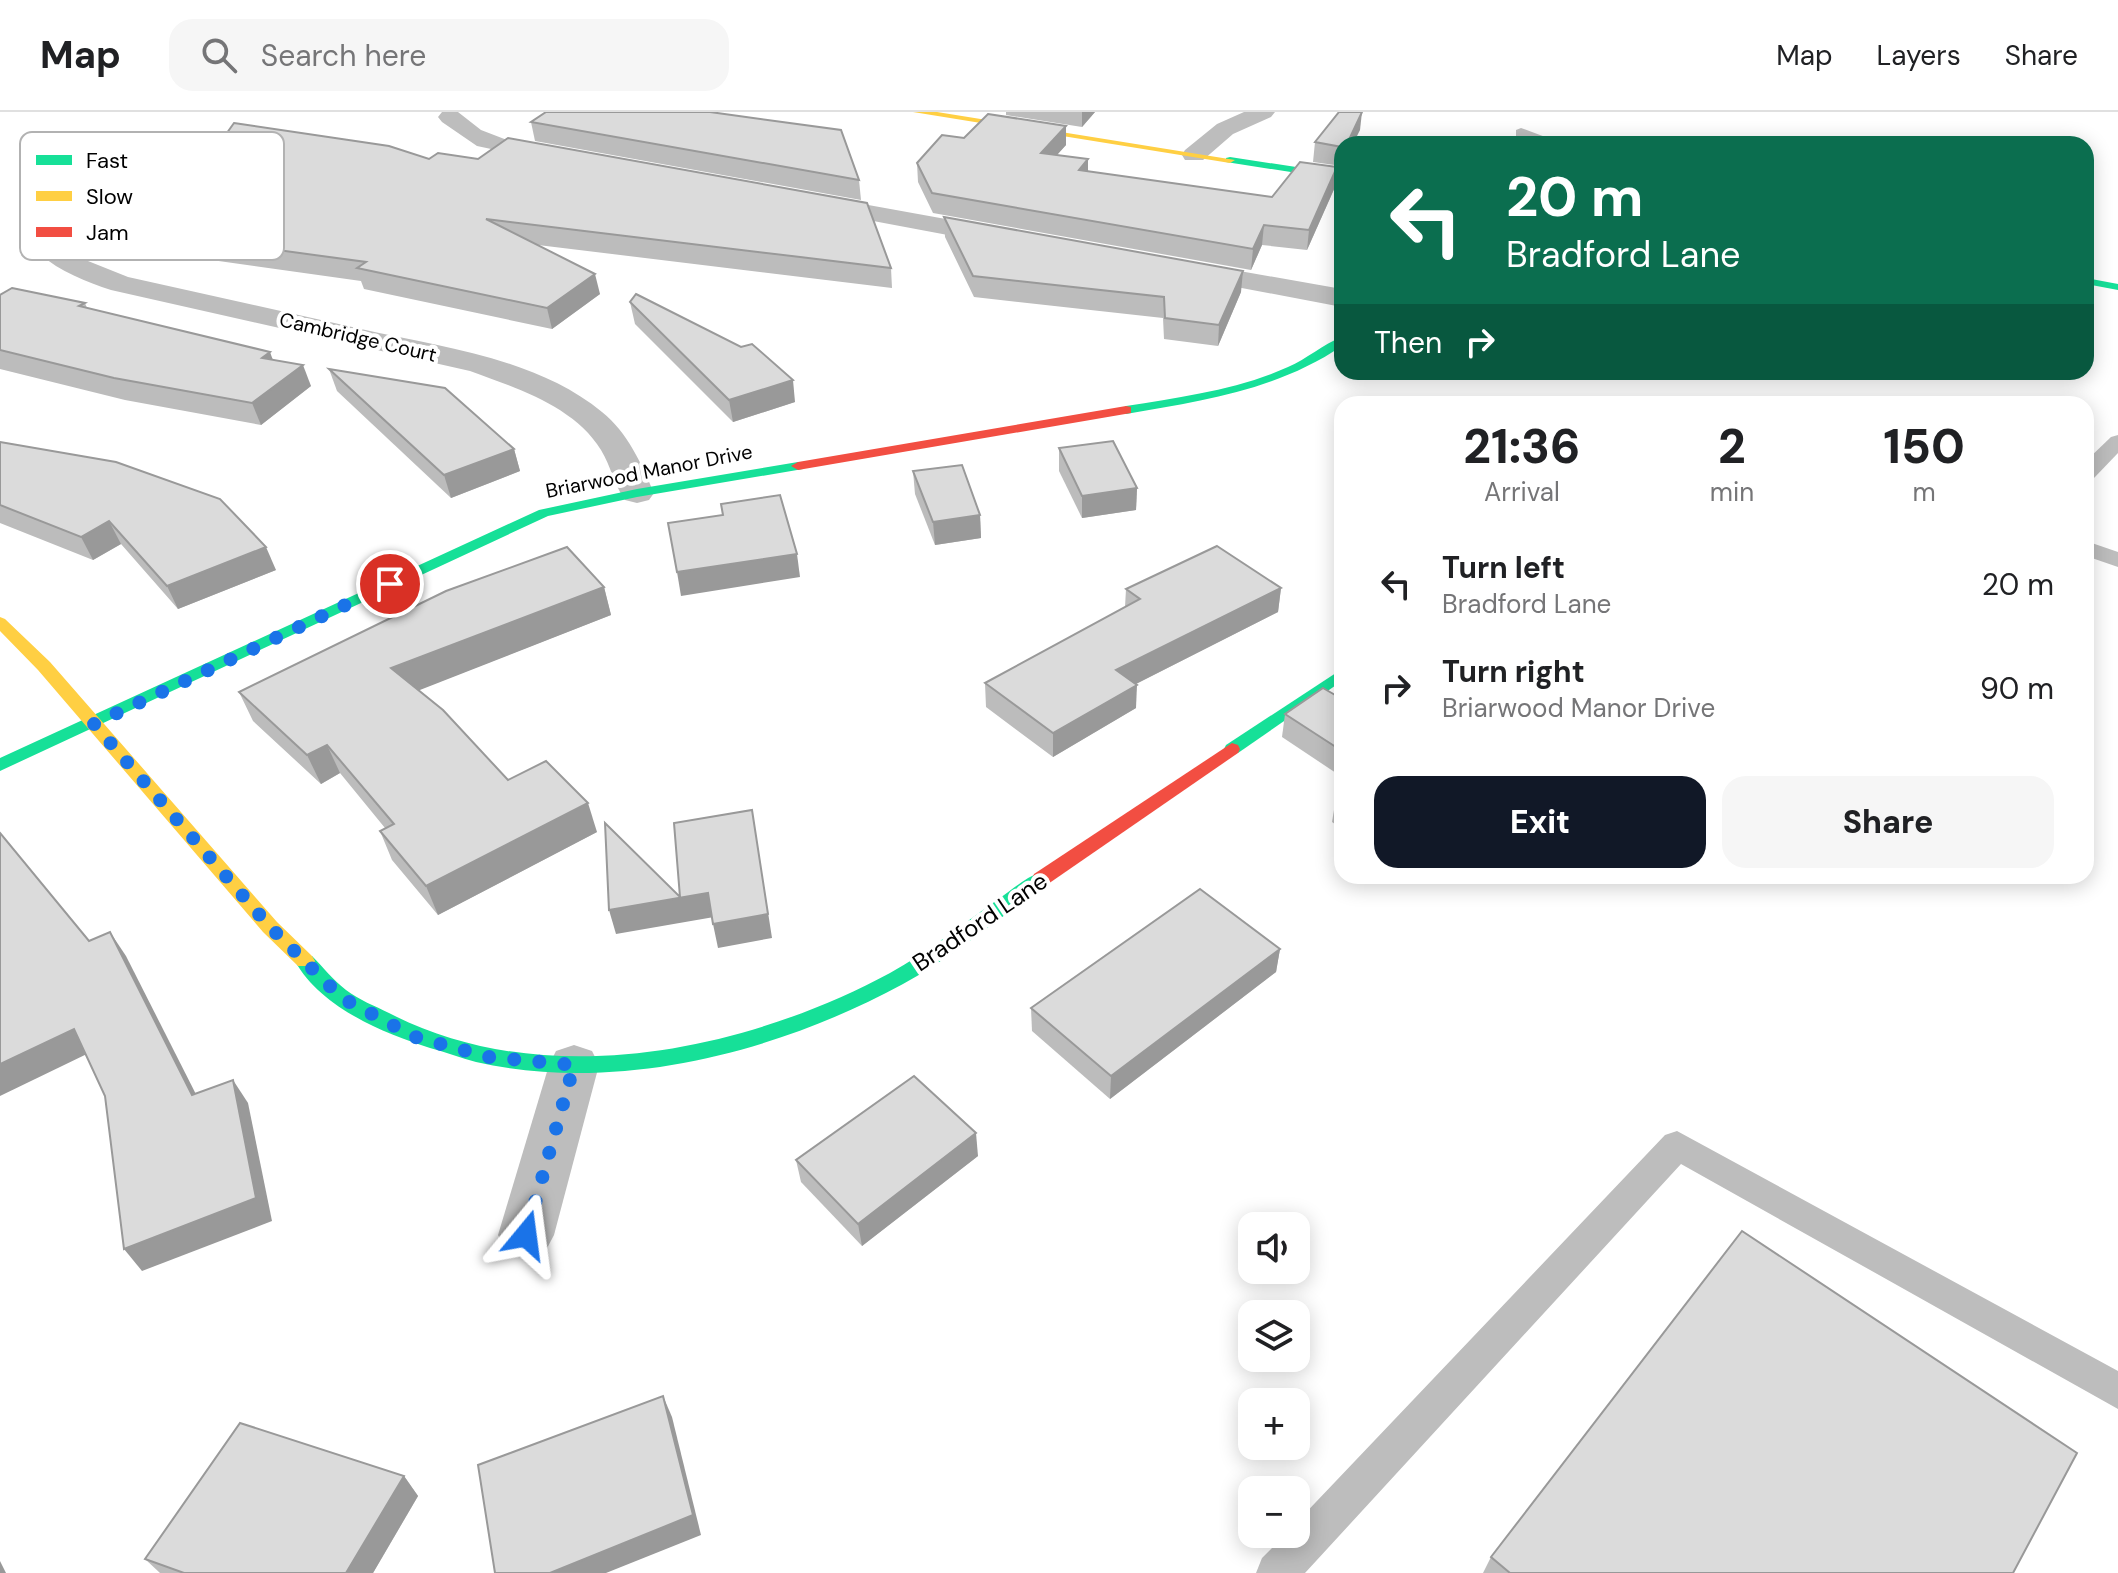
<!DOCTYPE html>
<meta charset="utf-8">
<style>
body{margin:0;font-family:"DM Sans",sans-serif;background:#f6f6f6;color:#202124;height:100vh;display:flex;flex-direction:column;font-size:30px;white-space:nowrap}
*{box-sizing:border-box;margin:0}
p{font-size:26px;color:#757577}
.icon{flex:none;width:44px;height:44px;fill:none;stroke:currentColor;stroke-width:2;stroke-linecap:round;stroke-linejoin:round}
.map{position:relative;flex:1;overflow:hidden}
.drawer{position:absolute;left:1334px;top:284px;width:760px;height:488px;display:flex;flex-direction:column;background:#fff;border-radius:24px;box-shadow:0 4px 20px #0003}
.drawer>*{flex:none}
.hud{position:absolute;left:1334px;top:24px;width:760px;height:244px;border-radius:24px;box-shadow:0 4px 20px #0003;background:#0b6e4f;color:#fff;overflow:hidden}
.controls{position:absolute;left:1238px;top:1100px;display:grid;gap:16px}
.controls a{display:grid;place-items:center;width:72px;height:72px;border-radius:16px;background:#fff;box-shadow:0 4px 20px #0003;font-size:40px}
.pin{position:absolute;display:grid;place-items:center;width:68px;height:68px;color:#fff;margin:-34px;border:4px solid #fff;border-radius:50%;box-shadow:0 2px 8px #0007}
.me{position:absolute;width:88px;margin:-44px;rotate:16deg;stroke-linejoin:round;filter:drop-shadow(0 0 6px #0008)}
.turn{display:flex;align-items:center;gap:28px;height:168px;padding:0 40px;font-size:36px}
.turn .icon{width:104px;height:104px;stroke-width:2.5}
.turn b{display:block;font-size:56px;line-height:68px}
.then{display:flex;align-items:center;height:76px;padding:0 40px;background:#0003;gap:16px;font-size:30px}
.eta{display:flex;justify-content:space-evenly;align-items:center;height:136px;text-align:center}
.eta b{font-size:48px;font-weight:800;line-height:56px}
.button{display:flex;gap:16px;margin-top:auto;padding:16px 40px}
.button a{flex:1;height:92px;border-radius:24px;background:#111827;color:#fff;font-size:32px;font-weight:800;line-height:92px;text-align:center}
.button a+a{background:#f6f6f6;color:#202124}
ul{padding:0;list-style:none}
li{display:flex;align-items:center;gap:24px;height:104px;padding:0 40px}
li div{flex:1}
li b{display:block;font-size:30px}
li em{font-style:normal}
header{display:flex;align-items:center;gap:48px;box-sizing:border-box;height:112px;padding:0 40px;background:#fff;border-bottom:2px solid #e0e0e0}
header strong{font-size:38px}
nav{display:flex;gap:44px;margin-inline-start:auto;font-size:28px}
.search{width:560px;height:72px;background:#f6f6f6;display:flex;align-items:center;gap:20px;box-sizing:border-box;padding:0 28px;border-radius:24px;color:#757577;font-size:30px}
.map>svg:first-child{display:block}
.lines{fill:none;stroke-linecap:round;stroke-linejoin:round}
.lane{fill:#bdbdbd;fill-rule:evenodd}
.street{fill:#bdbdbd;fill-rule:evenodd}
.fast{fill:#16e098;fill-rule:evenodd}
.slow{fill:#ffcf43;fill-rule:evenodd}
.jam{fill:#f24e42;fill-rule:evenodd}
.wall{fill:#bcbcbc}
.shaded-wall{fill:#999}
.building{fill:#dbdbdb;stroke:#999;stroke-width:2}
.route{stroke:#1a73e8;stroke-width:14;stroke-dasharray:0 25.2}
.labels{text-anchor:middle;stroke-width:8;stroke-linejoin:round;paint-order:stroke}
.far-street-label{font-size:20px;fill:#000;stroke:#fff}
.street-label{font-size:24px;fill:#000;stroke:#fff}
.key{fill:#fff;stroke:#b2b2b2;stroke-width:2}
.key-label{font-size:22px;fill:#000}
</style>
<header>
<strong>Map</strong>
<div class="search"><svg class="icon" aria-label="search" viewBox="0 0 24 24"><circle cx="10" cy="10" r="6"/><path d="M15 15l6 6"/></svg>Search here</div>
<nav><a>Map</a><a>Layers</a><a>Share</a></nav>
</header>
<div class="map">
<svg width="2118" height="1461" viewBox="0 0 2118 1461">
<rect width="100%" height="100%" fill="#fff"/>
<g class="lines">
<g class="lane">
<path d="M1521,16L1556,29L1559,32H1537L1516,24V18Z"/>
<path d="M2118,323V341L2094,366L2086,367V349L2111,325Z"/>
<path d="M2086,429L2118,440V455L2086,444Z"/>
<path d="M1677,1019L2118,1259V1297L1681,1052L1305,1461H1256L1262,1446L1286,1422H1296V1411L1665,1023Z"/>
</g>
<g class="street">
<path d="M442,0H458L481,18L507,28L565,39L568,44L565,49L556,51L477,34L442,10L438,5Z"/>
<path d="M1244,0H1275L1271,5L1233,22L1203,48H1185L1182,43L1185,38L1217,12Z"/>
<path d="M813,83L1001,117L1010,119L1014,125L1010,131L1001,133L804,96L800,91L804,86Z"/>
<path d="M40,119L49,121L88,149L128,165C206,182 284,200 361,217C442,235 536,246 602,300C628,321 641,351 654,381L649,388L637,391L625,388C614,373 611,354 601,338C574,294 516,276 470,259L111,178C81,168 45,154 27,127L31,121Z"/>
<path d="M1183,149L1342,177V195L1173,163L1169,157L1173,151Z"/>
<path d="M574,933L592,939L599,953L554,1123L545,1140L526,1147L507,1140L498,1123L549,953L556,939Z"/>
</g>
<g class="fast">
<path d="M1230,45L1342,62V68L1226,50V46Z"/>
<path d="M2086,166L2118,172V178L2086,172Z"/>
<path d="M1342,225V234C1277,278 1202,289 1126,302L1120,298L1126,294C1180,285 1237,278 1288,255C1307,247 1323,232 1342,225Z"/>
<path d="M798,350L805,354L803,357L637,385L548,404L0,659V646L539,398L637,377Z"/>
<path d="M1342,557V569L1238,641H1226L1224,637L1226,633Z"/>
<path d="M1041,760L1050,767L1048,772C1000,805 954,844 903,872C778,940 618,982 476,950C461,946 445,940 430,936C383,921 320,895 295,849L298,844H312C323,855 333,868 346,878C359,888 375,894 389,901C543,981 743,940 890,861C928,840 964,811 1000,786C1013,777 1026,765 1041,760Z"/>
</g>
<g class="slow">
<path d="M913,0H937L1235,48L1230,51Z"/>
<path d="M0,505L5,507L50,550L277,810L312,844L315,849L312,854H298L263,820L38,558L0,519Z"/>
</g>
<g class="jam">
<path d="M1126,294L1131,295V301L798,358L791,354L798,350Z"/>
<path d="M1232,631L1238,633L1240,637L1238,641L1048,772H1034L1032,767L1034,762Z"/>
</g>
</g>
<g class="wall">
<path d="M1006,0H1095L1082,15L1006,3Z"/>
<path d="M531,10L859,68L861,88L535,29Z"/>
<path d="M1360,18L1342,32V54L1313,50L1315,30Z"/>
<path d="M964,26L1066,33L1056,43L1088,47V60L1272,85L1335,75L1307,138L1262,133L1251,158L933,101L918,70L917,51Z"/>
<path d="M429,47L891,156L892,176L538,133L600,182L552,217L364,177L361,169L176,143L167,123L182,103L177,91Z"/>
<path d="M944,105L1241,180L1218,234L1164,227L1163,206L974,185L945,125Z"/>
<path d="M0,183L85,191L87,196L273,247L311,274L261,313L125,288L0,257Z"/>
<path d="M630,190L795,290L733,310L635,212Z"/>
<path d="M329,257L514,337L520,359L451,386L337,279Z"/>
<path d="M0,330L276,458L178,497L121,432L93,448L0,411Z"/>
<path d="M1059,336L1137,376L1136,398L1082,406L1059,359Z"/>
<path d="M913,359L980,403L981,426L935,433L915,382Z"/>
<path d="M604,475L611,503L418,578L508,668L597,720L438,803L392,748L380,719L385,716L340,661L321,672L253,609L239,580Z"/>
<path d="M1281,476L1278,500L1136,572V596L1053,645L986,595L985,571L1125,495L1126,477Z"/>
<path d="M1342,587V665L1282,625L1285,602Z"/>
<path d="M1342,682V717L1332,710L1336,686Z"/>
<path d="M1280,837L1276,860L1110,987L1032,919L1031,896Z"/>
<path d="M978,1044L862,1134L801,1070L796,1048Z"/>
<path d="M404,1364L418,1384L373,1461H160L145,1447Z"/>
<path d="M1491,1445L2013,1461H1483Z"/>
</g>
<g class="shaded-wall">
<path d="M1082,0H1095L1082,15Z"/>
<path d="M1362,0L1360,18L1353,32H1347Z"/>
<path d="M1066,14V33L1041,61V41Z"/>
<path d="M1088,47V66L1079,58Z"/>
<path d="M1337,55L1335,75L1307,138L1309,118Z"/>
<path d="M1264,113L1262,133L1251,158L1253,137Z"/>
<path d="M1243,159L1241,180L1218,234L1219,213Z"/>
<path d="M595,162L600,182L552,217L547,196Z"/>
<path d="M270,240L278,262L262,246Z"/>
<path d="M303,253L311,274L261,313L252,291Z"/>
<path d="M793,268L795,290L733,310L729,288Z"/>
<path d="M514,337L520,359L451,386L444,363Z"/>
<path d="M1137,376L1136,398L1082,406V384Z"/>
<path d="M980,403L981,426L935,433L933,410Z"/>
<path d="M109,409L121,432L93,448L81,425Z"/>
<path d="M266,435L276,458L178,497L167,474Z"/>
<path d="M797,442L800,465L681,484L677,460Z"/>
<path d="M604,475L611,503L402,585L391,556Z"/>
<path d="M1281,476L1278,500L1116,582V558Z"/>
<path d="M1137,573L1136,596L1053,645V621Z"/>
<path d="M327,633L340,661L321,672L307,643Z"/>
<path d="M588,691L597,720L438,803L426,774Z"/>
<path d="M752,698L772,826L718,836L713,812Z"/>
<path d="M708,781L714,805L616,822L609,798Z"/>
<path d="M110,820L126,844L208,1006L192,983Z"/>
<path d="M1280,837L1276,860L1110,987L1111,964Z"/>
<path d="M74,917L91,940L0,984V952Z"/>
<path d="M233,968L248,991L272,1109L142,1159L124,1137Z"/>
<path d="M976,1021L978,1044L862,1134L858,1112Z"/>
<path d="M663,1284L672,1305L701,1423L606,1461H550Z"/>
<path d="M404,1364L418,1384L373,1461H346Z"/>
<path d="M0,1449L6,1461H0Z"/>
</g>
<g class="building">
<path d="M546,0H710L841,18L859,68L531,10Z"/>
<path d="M1339,0H1362L1347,32H1342V35L1315,30Z"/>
<path d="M988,2L1066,14L1041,41L1088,47L1079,58L1272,85L1300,50L1337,55L1309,118L1264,113L1253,137L932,81L917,51L942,23L964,26Z"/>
<path d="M234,11L389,34L429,47L438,41L478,47L508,26L867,91L891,156L486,107L595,162L547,196L357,156L366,150L167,123L191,91H177Z"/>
<path d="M944,105L1243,159L1219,213L1165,206L1164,185L973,164Z"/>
<path d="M12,176L85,191L79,194L270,240L262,246L303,253L252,291L114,266L0,238V183Z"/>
<path d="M636,182L741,235L752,232L793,268L729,288L630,190Z"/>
<path d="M329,257L445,276L514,337L444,363Z"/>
<path d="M1113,329L1137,376L1082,384L1059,336Z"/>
<path d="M0,330L116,350L220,387L266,435L167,474L109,409L81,425L0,393Z"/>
<path d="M962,353L980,403L933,410L913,359Z"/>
<path d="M780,383L797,442L677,460L668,411L723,403L721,392Z"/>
<path d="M1217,434L1281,476L1116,558L1137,573L1053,621L985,571L1140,487L1126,477Z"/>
<path d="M567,435L604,475L391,556L443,598L508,668L546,649L588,691L426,774L380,719L394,712L327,633L307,643L239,580L446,479Z"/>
<path d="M1323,576L1342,587V639L1285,602Z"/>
<path d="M1342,682V690L1336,686Z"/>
<path d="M752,698L768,802L713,812L708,781L609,798L605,711L680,785L674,711Z"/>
<path d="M0,721L89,829L110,820L192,983L233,968L256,1086L124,1137L105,984L74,917L0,952Z"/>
<path d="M1200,777L1280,837L1111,964L1031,896Z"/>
<path d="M914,964L976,1021L858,1112L796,1048Z"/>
<path d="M1742,1119L2077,1341L2013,1461H1510L1491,1445Z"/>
<path d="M663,1284L693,1403L550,1461H495L478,1353Z"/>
<path d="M240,1311L404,1364L346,1461H184L145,1447Z"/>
</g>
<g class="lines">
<path class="route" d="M390,472L94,612L270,815L342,886L415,925L489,945L574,953L526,1123"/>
</g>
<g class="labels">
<g class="far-street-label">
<text transform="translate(358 225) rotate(13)" y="7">Cambridge Court</text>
<text transform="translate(649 359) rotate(-11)" y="7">Briarwood Manor Drive</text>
</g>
<g class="street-label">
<text transform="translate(980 810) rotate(-34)" y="8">Bradford Lane</text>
</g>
</g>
<rect x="20" y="20" width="264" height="128" rx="12" class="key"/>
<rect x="36" y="43" width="36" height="10" fill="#16e098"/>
<rect x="36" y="79" width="36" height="10" fill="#ffcf43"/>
<rect x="36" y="115" width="36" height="10" fill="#f24e42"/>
<g class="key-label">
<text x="86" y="56">Fast</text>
<text x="86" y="92">Slow</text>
<text x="86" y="128">Jam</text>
</g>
</svg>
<div class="controls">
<a><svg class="icon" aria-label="sound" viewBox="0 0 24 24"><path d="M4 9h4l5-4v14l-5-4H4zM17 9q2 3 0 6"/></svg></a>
<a><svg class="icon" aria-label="layers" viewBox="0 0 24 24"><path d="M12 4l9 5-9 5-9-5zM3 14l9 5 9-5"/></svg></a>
<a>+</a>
<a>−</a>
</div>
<div class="pin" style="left:390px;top:472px;background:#d93025"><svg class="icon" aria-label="arrive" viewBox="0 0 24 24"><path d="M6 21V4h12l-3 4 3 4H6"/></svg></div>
<svg class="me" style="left:526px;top:1123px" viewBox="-20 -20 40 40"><path d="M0-17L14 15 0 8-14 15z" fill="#1a73e8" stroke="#fff" stroke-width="4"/></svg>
<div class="hud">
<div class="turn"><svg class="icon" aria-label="left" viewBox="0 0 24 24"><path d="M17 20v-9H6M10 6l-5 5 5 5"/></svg><div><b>20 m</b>Bradford Lane</div></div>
<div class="then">Then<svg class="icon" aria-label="right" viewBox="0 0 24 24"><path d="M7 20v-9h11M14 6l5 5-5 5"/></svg></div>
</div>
<section class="drawer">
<div class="eta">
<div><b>21:36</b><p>Arrival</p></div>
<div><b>2</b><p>min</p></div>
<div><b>150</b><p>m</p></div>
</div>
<ul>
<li><svg class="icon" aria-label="left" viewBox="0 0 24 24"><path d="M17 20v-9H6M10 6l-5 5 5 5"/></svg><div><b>Turn left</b><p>Bradford Lane</p></div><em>20 m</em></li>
<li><svg class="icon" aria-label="right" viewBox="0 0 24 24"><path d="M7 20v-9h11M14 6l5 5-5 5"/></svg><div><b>Turn right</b><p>Briarwood Manor Drive</p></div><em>90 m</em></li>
</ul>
<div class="button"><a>Exit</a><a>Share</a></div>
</section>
</div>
